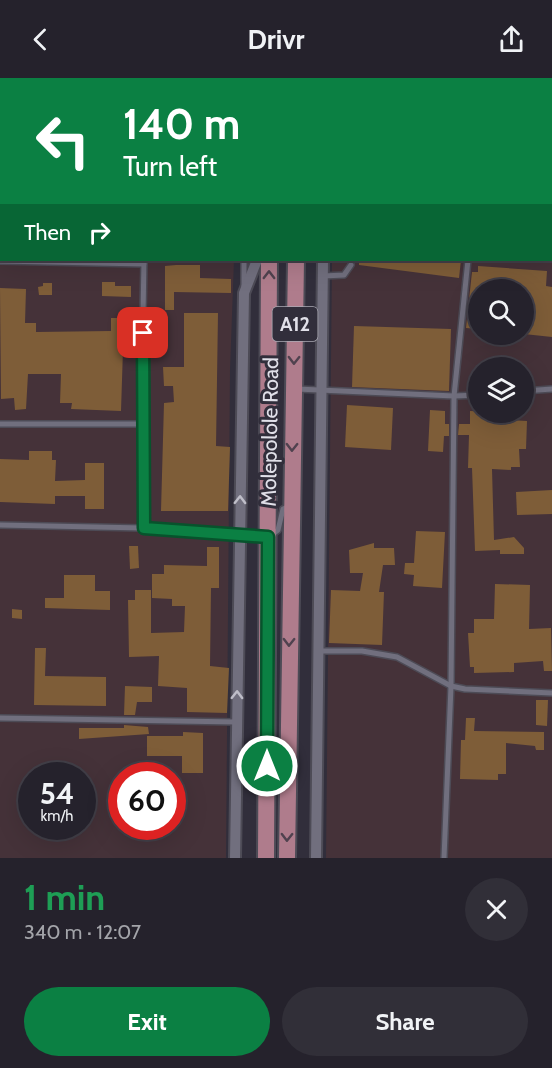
<!DOCTYPE html>
<meta charset="utf-8">
<style>
body{margin:0;font-family:Cabin,sans-serif;background:#312f38;color:#f1f3f6;height:100vh;display:flex;flex-direction:column;font-size:22px;white-space:nowrap}
*{box-sizing:border-box;margin:0}
p{font-size:20px;color:#a3a4a9}
.icon{flex:none;width:33px;height:33px;fill:none;stroke:currentColor;stroke-width:2;stroke-linecap:round;stroke-linejoin:round}
.map{position:relative;height:780px;overflow:hidden}
.panel{display:flex;flex-direction:column;background:#25222c;flex:1}
.panel>*{flex:none}
.hud{position:absolute;left:0px;top:0px;width:552px;height:183px;box-shadow:0 6px 24px #0002,0 0 0 2px #423f48;background:#0b8043;color:#fff;overflow:hidden}
.controls{position:absolute;left:468px;top:201px;display:grid;gap:12px}
.controls a{display:grid;place-items:center;width:66px;height:66px;border-radius:50%;background:#25222c;box-shadow:0 6px 24px #0002,0 0 0 2px #423f48;font-size:30px}
.speed{position:absolute;left:18px;top:684px;display:flex;gap:12px;font-size:30px;font-weight:700;text-align:center}
.speed>*{display:grid;place-content:center;width:78px;height:78px;border-radius:50%;background:#25222c;box-shadow:0 6px 24px #0002,0 0 0 2px #423f48;line-height:1}
.speed small{font-size:15px;font-weight:400}
.speed .limit{border:9px solid #d22;background:#fff;color:#111}
.pin{position:absolute;display:grid;place-items:center;width:51px;height:51px;color:#fff;margin:-26px;border-radius:12px;box-shadow:0 3px 9px #0006}
.me{position:absolute;width:66px;margin:-33px;rotate:0deg;stroke-linejoin:round;filter:drop-shadow(0 0 4px #0008)}
.turn{display:flex;align-items:center;gap:21px;height:126px;padding:0 24px;font-size:27px}
.turn .icon{width:78px;height:78px;stroke-width:2.5}
.turn b{display:block;font-size:42px;line-height:51px}
.then{display:flex;align-items:center;height:57px;padding:0 24px;background:#0003;gap:12px;font-size:22px}
.round{display:grid;place-items:center;flex:none;width:63px;height:63px;border-radius:32px;background:#312f38}
.headline{display:flex;align-items:center;justify-content:space-between;height:102px;padding:0 24px}
h1{font-size:36px;font-weight:700;line-height:45px;color:#1e9e55}
.action{display:flex;gap:12px;margin-top:auto;padding:12px 24px}
.action a{flex:1;height:69px;border-radius:36px;background:#0b8043;color:#fff;font-size:24px;font-weight:700;line-height:69px;text-align:center}
.action a+a{background:#312f38;color:#f1f3f6}
header{display:flex;justify-content:space-between;align-items:center;height:78px;padding:0 24px;background:#25222c;font-size:27px;font-weight:700}
.map>svg:first-child{display:block}
.industrial{fill:#453239;fill-rule:evenodd}
.building{fill:#7e5d38}
.lines{fill:none;stroke-linecap:round;stroke-linejoin:round}
.service-casing{stroke:#4d4b56;stroke-width:8}
.minor-casing{stroke:#4d4b56;stroke-width:14}
.primary-casing{stroke:#4d4b56;stroke-width:20}
.service{stroke:#716f7e;stroke-width:5}
.minor{stroke:#716f7e;stroke-width:10}
.primary{stroke:#af7c8c;stroke-width:16}
.oneway{stroke:#50424f}
.oneway2{stroke:#bfbec9}
.route-casing{stroke:#07532c;stroke-width:15}
.route{stroke:#0b8043;stroke-width:10}
.labels{text-anchor:middle;stroke-width:6;stroke-linejoin:round;paint-order:stroke}
.shield{fill:#312e3b;stroke:#acabb5;stroke-width:1.5}
.shield-label{font-size:20px;font-weight:bold;fill:#e1e0e9}
.street-label{font-size:21px;fill:#e1e0e9;stroke:#312e3b}
</style>
<header><svg class="icon" aria-label="back" viewBox="0 0 24 24"><path d="M15 5l-7 7 7 7"/></svg>Drivr<svg class="icon" aria-label="share" viewBox="0 0 24 24"><path d="M12 15V3M7 8l5-5 5 5M5 13v7h14v-7"/></svg></header>
<div class="map">
<svg width="552" height="780" viewBox="0 0 552 780">
<rect width="100%" height="100%" fill="#312e3b"/>
<g class="industrial">
<path d="M0,0H239L2,2V182H234L230,292L226,780H0ZM32,698H82V748H32ZM122,698H172V748H122Z"/>
<path d="M333,0H552V780H326L332,182H550V2ZM478,212H524V256H478ZM478,290H524V334H478Z"/>
</g>
<g class="building">
<path d="M359,182H461L459,200L359,187Z"/>
<path d="M176,187H200V200L231,201V215L174,214V232H165V188Z"/>
<path d="M478,188L547,193L546,208L552,209V259L524,256V212H478V251L466,250L472,194H478Z"/>
<path d="M102,204H115V208H131V219L102,218Z"/>
<path d="M43,205H52V217H39L38,209L43,208Z"/>
<path d="M0,210L26,211L25,245H36V254L111,253V240H124L121,333L71,331L72,325H60L61,296H28L26,331L15,332L14,320L1,321Z"/>
<path d="M184,235H218L216,368L230,369L228,433H161L164,325L174,324L173,308H164L163,289H184Z"/>
<path d="M354,248L451,251L449,313L352,309Z"/>
<path d="M347,327L393,330L391,372L345,369Z"/>
<path d="M430,332L445,333V346H449V358H444L443,374L428,373Z"/>
<path d="M470,333L497,334L509,336L508,342L527,343L526,371H519L520,389H511V392L492,391L494,462L514,459L524,470V476H500V472L475,473L472,390H468L469,357H458L459,346H470Z"/>
<path d="M29,373H52V382H56L55,403L85,402V385H104V431H85V418H55V426L0,424V381L29,382Z"/>
<path d="M552,412V436L517,437L516,414Z"/>
<path d="M416,453L445,454L442,510L413,508L414,497L404,496L405,485H414Z"/>
<path d="M374,465V470H394L395,487H383L379,514H384L382,567L329,565L331,512L360,513L363,495H350L349,472Z"/>
<path d="M129,468H138L139,490L130,491Z"/>
<path d="M207,469H219V510H211L210,588L229,590L227,635L187,634V610L158,608L159,578L129,579L128,522H135V512H151V555L184,554L185,528H172V521L152,520V496H164V487L207,488Z"/>
<path d="M64,497H95V513H110V532L45,530V520H64Z"/>
<path d="M495,506L530,507L529,551L551,550L552,593H544L543,583L514,585V594L474,595V589H470L468,555H474V541H494Z"/>
<path d="M12,531L22,532V541L12,540Z"/>
<path d="M35,570H46L45,598L106,599V628L34,627Z"/>
<path d="M125,608L152,609V624H137L135,637H124Z"/>
<path d="M536,622H548L547,648L536,647Z"/>
<path d="M466,640H475L474,653L544,654V672H536L535,668L506,665V696H498V702L460,701L461,662H465Z"/>
<path d="M124,647L148,649L149,656L79,661V650H124Z"/>
<path d="M183,654L203,655V695H182V678H147V658H183Z"/>
</g>
<g class="lines">
<g class="service-casing">
<g id="service">
<path d="M150,2V0"/>
<path d="M248,2V0"/>
<path d="M536,2V0"/>
<path d="M550,11H552"/>
<path d="M0,17H2"/>
<path d="M0,183L144,186"/>
<path d="M323,198L344,197L351,187"/>
<path d="M244,208V182"/>
<path d="M297,311L454,318L478,317"/>
<path d="M524,313L552,311"/>
<path d="M0,346H141"/>
<path d="M0,447L143,450L269,459L278,452L283,431L290,428"/>
<path d="M143,450L141,346L144,182"/>
<path d="M319,573H362L397,579L451,608L465,611L552,615"/>
<path d="M0,640L236,644"/>
<path d="M444,780L451,608L454,318L468,182"/>
</g>
</g>
<g class="minor-casing">
<g id="minor">
<path d="M235,780L244,215L257,182"/>
<path d="M316,780L323,182"/>
</g>
</g>
<g class="primary-casing">
<g id="primary">
<path d="M273,2V0"/>
<path d="M300,2V0"/>
<path d="M266,780L269,182"/>
<path d="M287,780L296,182"/>
</g>
</g>
<use href="#service" class="service"/>
<use href="#minor" class="minor"/>
<use href="#primary" class="primary"/>
</g>
<defs><path id="oneway-chevron" d="M-2-3.5L2.5 0L-2 3.5" fill="none" stroke-width="1.6" stroke-linecap="round" stroke-linejoin="round" transform="scale(1.5)"/></defs>
<g class="oneway">
<use href="#oneway-chevron" transform="translate(269 197) rotate(-90)"/>
<use href="#oneway-chevron" transform="translate(294 282) rotate(91)"/>
<use href="#oneway-chevron" transform="translate(292 369) rotate(91)"/>
<use href="#oneway-chevron" transform="translate(289 564) rotate(91)"/>
<use href="#oneway-chevron" transform="translate(287 759) rotate(91)"/>
</g>
<g class="oneway2">
<use href="#oneway-chevron" transform="translate(240 422) rotate(-89)"/>
<use href="#oneway-chevron" transform="translate(237 617) rotate(-89)"/>
</g>
<g class="lines">
<g class="route-casing">
<path id="route" d="M143,255L144,450L268,459L267,688"/>
</g>
<use href="#route" class="route"/>
</g>
<g class="labels">
<rect class="shield" x="272.5" y="229" width="45" height="34" rx="4.5"/>
<g class="shield-label">
<text x="295" y="253">A12</text>
</g>
<g class="street-label">
<text transform="translate(270 354) rotate(-89)" y="7">Molepolole Road</text>
</g>
</g>
</svg>
<div class="controls">
<a><svg class="icon" aria-label="search" viewBox="0 0 24 24"><circle cx="10" cy="10" r="6"/><path d="M15 15l6 6"/></svg></a>
<a><svg class="icon" aria-label="layers" viewBox="0 0 24 24"><path d="M12 4l9 5-9 5-9-5zM3 14l9 5 9-5"/></svg></a>
</div>
<div class="speed"><div>54<small>km/h</small></div><div class="limit">60</div></div>
<div class="pin" style="left:143px;top:255px;background:#d93025"><svg class="icon" aria-label="arrive" viewBox="0 0 24 24"><path d="M6 21V4h12l-3 4 3 4H6"/></svg></div>
<svg class="me" style="left:267px;top:688px" viewBox="-20 -20 40 40"><circle r="17" fill="#0b8043" stroke="#fff" stroke-width="3"/><path d="M0-11L8 9 0 5-8 9z" fill="#fff"/></svg>
<div class="hud">
<div class="turn"><svg class="icon" aria-label="left" viewBox="0 0 24 24"><path d="M17 20v-9H6M10 6l-5 5 5 5"/></svg><div><b>140 m</b>Turn left</div></div>
<div class="then">Then<svg class="icon" aria-label="right" viewBox="0 0 24 24"><path d="M7 20v-9h11M14 6l5 5-5 5"/></svg></div>
</div>
</div>
<section class="panel">
<div class="headline"><div><h1>1 min</h1><p>340 m · 12:07</p></div><a class="round"><svg class="icon" aria-label="close" viewBox="0 0 24 24"><path d="M6 6l12 12M18 6L6 18"/></svg></a></div>
<div class="action"><a>Exit</a><a>Share</a></div>
</section>
